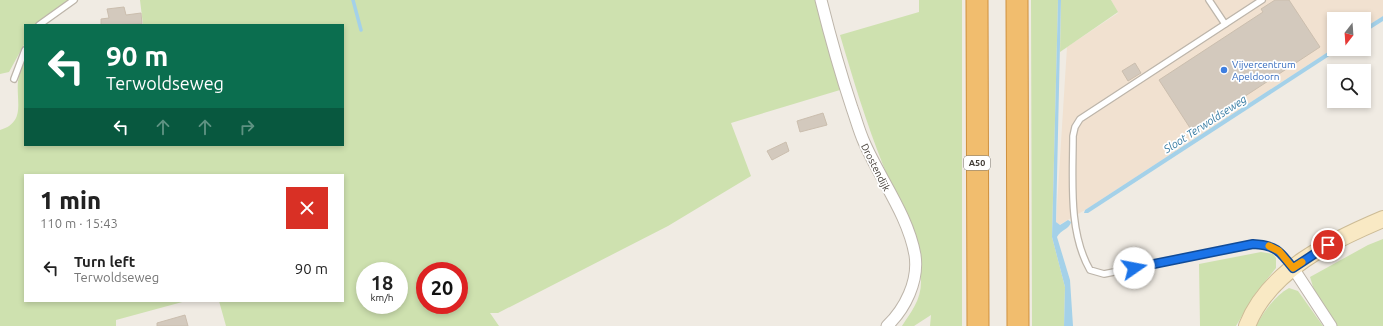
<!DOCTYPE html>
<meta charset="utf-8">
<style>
body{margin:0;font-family:Ubuntu,sans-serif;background:#f2f2f2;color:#222;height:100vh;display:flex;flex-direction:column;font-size:15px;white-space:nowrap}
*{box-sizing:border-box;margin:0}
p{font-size:13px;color:#767676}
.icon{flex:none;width:22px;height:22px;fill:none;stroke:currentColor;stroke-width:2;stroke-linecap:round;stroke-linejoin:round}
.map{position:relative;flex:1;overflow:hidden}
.details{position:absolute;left:24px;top:174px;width:320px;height:128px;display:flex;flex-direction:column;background:#fff;border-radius:0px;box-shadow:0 2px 6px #0003}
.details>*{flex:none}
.hud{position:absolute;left:24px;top:24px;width:320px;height:122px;border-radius:0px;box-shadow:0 2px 6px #0003;background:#0b6e4f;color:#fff;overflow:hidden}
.needle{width:26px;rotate:197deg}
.fabs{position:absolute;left:1327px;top:12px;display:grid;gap:8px}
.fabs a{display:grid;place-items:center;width:44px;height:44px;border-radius:0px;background:#fff;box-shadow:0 2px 6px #0003;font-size:20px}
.speed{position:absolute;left:356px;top:262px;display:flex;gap:8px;font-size:20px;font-weight:700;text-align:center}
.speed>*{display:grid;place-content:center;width:52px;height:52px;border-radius:50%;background:#fff;box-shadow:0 2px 6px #0003;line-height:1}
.speed small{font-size:10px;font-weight:400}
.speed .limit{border:6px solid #d22;background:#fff;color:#111}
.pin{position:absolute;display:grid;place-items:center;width:34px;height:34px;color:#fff;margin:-17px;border:2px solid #fff;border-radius:50%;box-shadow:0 1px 4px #0007}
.me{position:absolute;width:44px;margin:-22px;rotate:78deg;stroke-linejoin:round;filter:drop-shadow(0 0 3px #0008)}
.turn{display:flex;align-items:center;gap:14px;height:84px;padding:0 16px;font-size:18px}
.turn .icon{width:52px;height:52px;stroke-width:2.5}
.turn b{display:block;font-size:28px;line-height:34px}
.lanes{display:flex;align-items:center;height:38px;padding:0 16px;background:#0003;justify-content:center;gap:20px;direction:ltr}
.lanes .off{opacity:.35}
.round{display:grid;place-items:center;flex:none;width:42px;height:42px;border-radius:0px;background:#f2f2f2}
.summary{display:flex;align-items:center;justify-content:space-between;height:68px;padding:0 16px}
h1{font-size:24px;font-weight:800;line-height:30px}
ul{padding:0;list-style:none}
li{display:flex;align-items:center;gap:12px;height:52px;padding:0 16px}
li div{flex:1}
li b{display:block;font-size:15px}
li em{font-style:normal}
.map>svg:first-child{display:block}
.commercial{fill:#f1e1d0}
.green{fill:#cee1af;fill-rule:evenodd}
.water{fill:#a4d1e9}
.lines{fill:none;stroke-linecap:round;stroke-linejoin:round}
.stream{stroke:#a4d1e9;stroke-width:3.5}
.building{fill:#d3c9bd;stroke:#cbbeae}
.lane-casing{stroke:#bdb5aa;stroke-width:8}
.street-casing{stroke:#bdb5aa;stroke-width:13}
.secondary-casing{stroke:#ccbb96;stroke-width:18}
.highway-casing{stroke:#cf913f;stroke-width:23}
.lane{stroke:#fff;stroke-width:5.5}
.street{stroke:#fff;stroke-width:11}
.secondary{stroke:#f9e9c4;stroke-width:16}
.highway{stroke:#f1bd6e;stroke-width:21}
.route-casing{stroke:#114b97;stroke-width:10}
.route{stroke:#1a73e8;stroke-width:7}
.slow{stroke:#f59e0b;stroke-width:7}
.shop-dot{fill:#3f7fe0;stroke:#fff;stroke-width:1.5}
.labels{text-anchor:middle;stroke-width:3.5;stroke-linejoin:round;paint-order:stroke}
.shield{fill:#fff;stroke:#7a7671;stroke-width:1}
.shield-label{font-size:9px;font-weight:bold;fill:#413b34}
.shop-label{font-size:10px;fill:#366cbe;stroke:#fff;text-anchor:start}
.street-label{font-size:10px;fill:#413b34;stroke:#fff}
.water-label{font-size:11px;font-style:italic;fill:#387ca3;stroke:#fff}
</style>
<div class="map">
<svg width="1383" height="326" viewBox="0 0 1383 326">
<rect width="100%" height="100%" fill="#f0ebe3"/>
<path class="commercial" d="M1111,0H1383V16L1364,28V19H1334V48L1085,210L1059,225L1056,222L1067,47L1118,13Z"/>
<g class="green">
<path d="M0,0H71L44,17L37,25H25V43L9,72L0,74Z"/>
<path d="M140,0H815L840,90L731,123L751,176L668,226L498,313H490L499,326H226L219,301H343V175H25V301H186L116,320V326H0V130C26,122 16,102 18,81C19,74 22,67 25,60V145H343V25H143ZM365,271H399V305H365ZM425,271H459V305H425Z"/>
<path d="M919,0H962V326H930L931,315L914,326H902C911,312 921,300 921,282C921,240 897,203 883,165C866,122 853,79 840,35L919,12Z"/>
<path d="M1031,0H1058L1052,237L1065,287L1064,326H1032Z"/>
<path d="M1061,0H1111L1118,12L1060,52Z"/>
<path d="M1383,239V326H1337L1314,290L1310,277L1368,245Z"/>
<path d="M1261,252L1273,254L1276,258V268L1255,294L1236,326H1200L1199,264Z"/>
<path d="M1289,288L1298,291L1323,326H1256C1264,311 1275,296 1289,288Z"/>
</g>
<g class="water">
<path d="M1058,0H1061L1056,222L1060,225L1068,220L1071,222C1070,229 1060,230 1057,237L1070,280L1073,326H1064L1065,287L1052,237Z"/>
<path d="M1383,16V21L1364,33V28Z"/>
<path d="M1334,48L1340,49L1088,213H1084L1085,210Z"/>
</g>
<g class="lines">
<path class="stream" d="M353,0L361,30"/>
</g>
<g class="building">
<path d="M1275,0H1289L1320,47L1192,131L1159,80L1263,12L1261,9Z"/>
<path d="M124,7L126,15L141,13L142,24L101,25V19L109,18L107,9Z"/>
<path d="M1135,63L1141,73L1128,81L1122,71Z"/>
<path d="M823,113L827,125L800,132L797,121Z"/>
<path d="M786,142L789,151L772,160L767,151Z"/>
<path d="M185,315L188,326H157V323Z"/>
</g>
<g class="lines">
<g class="lane-casing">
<g id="lane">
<path d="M1209,0L1225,24"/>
<path d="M1262,0L1080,119L1075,127L1073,136C1073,179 1068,232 1090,270L1104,274L1253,244C1274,245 1279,250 1292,266"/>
<path d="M39,25L74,0"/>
<path d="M14,79L25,50"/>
</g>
</g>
<g class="street-casing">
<g id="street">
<path d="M821,0C830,36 840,72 852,108C856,119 859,131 864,142C880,179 908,215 915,255C919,281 905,309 887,326"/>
<path d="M1293,268L1331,326"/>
</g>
</g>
<g class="secondary-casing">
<path id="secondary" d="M1247,326C1269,270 1331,241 1383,219"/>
</g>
<g class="highway-casing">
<g id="highway">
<path d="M977,0L978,326"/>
<path d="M1017,0L1018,326"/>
</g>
</g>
<use href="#lane" class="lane"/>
<use href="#street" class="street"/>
<use href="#secondary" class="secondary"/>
<use href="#highway" class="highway"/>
</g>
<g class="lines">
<g class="route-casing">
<path id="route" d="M1134,268L1253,244C1275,245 1280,251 1293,268L1328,245"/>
</g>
<use href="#route" class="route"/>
<path class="slow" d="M1269,246L1279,251L1293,268L1302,262"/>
</g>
<circle class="shop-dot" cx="1224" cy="70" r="4"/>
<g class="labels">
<rect class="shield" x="964" y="156" width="26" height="14" rx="3"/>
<g class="shield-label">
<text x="977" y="166">A50</text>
</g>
<g class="shop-label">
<text x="1232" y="68">Vijvercentrum<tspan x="1232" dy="12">Apeldoorn</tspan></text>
</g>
<g class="street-label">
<text transform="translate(876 167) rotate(63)" y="4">Drostendijk</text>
</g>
<g class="water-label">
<text transform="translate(1205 124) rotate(-33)" y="4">Sloot Terwoldseweg</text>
</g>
</g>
</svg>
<div class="fabs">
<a><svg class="needle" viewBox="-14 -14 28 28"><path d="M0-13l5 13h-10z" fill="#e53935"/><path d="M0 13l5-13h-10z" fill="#767676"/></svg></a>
<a><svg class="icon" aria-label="search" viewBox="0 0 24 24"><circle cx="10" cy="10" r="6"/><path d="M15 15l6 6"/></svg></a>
</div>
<div class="speed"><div>18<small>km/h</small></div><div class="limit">20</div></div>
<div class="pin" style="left:1328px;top:245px;background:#d93025"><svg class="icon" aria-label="arrive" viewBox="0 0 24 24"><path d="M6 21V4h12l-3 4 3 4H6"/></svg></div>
<svg class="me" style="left:1134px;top:268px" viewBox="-20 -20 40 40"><circle r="19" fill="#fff"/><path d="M0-13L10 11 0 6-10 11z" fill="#1a73e8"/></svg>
<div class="hud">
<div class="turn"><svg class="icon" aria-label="left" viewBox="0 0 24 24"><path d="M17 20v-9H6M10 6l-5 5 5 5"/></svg><div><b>90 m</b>Terwoldseweg</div></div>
<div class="lanes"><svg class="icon" aria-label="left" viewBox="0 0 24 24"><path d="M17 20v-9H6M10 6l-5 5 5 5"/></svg><svg class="icon off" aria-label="ahead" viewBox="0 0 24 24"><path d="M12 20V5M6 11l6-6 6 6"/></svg><svg class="icon off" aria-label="ahead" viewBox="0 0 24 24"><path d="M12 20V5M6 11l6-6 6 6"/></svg><svg class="icon off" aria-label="right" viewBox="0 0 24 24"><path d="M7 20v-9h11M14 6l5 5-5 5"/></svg></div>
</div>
<section class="details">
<div class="summary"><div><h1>1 min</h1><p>110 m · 15:43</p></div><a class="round" style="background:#d93025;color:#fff"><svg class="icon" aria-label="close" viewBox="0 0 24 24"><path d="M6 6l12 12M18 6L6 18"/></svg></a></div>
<ul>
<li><svg class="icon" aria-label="left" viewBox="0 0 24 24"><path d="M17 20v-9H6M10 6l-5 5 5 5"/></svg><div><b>Turn left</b><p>Terwoldseweg</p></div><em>90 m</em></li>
</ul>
</section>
</div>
